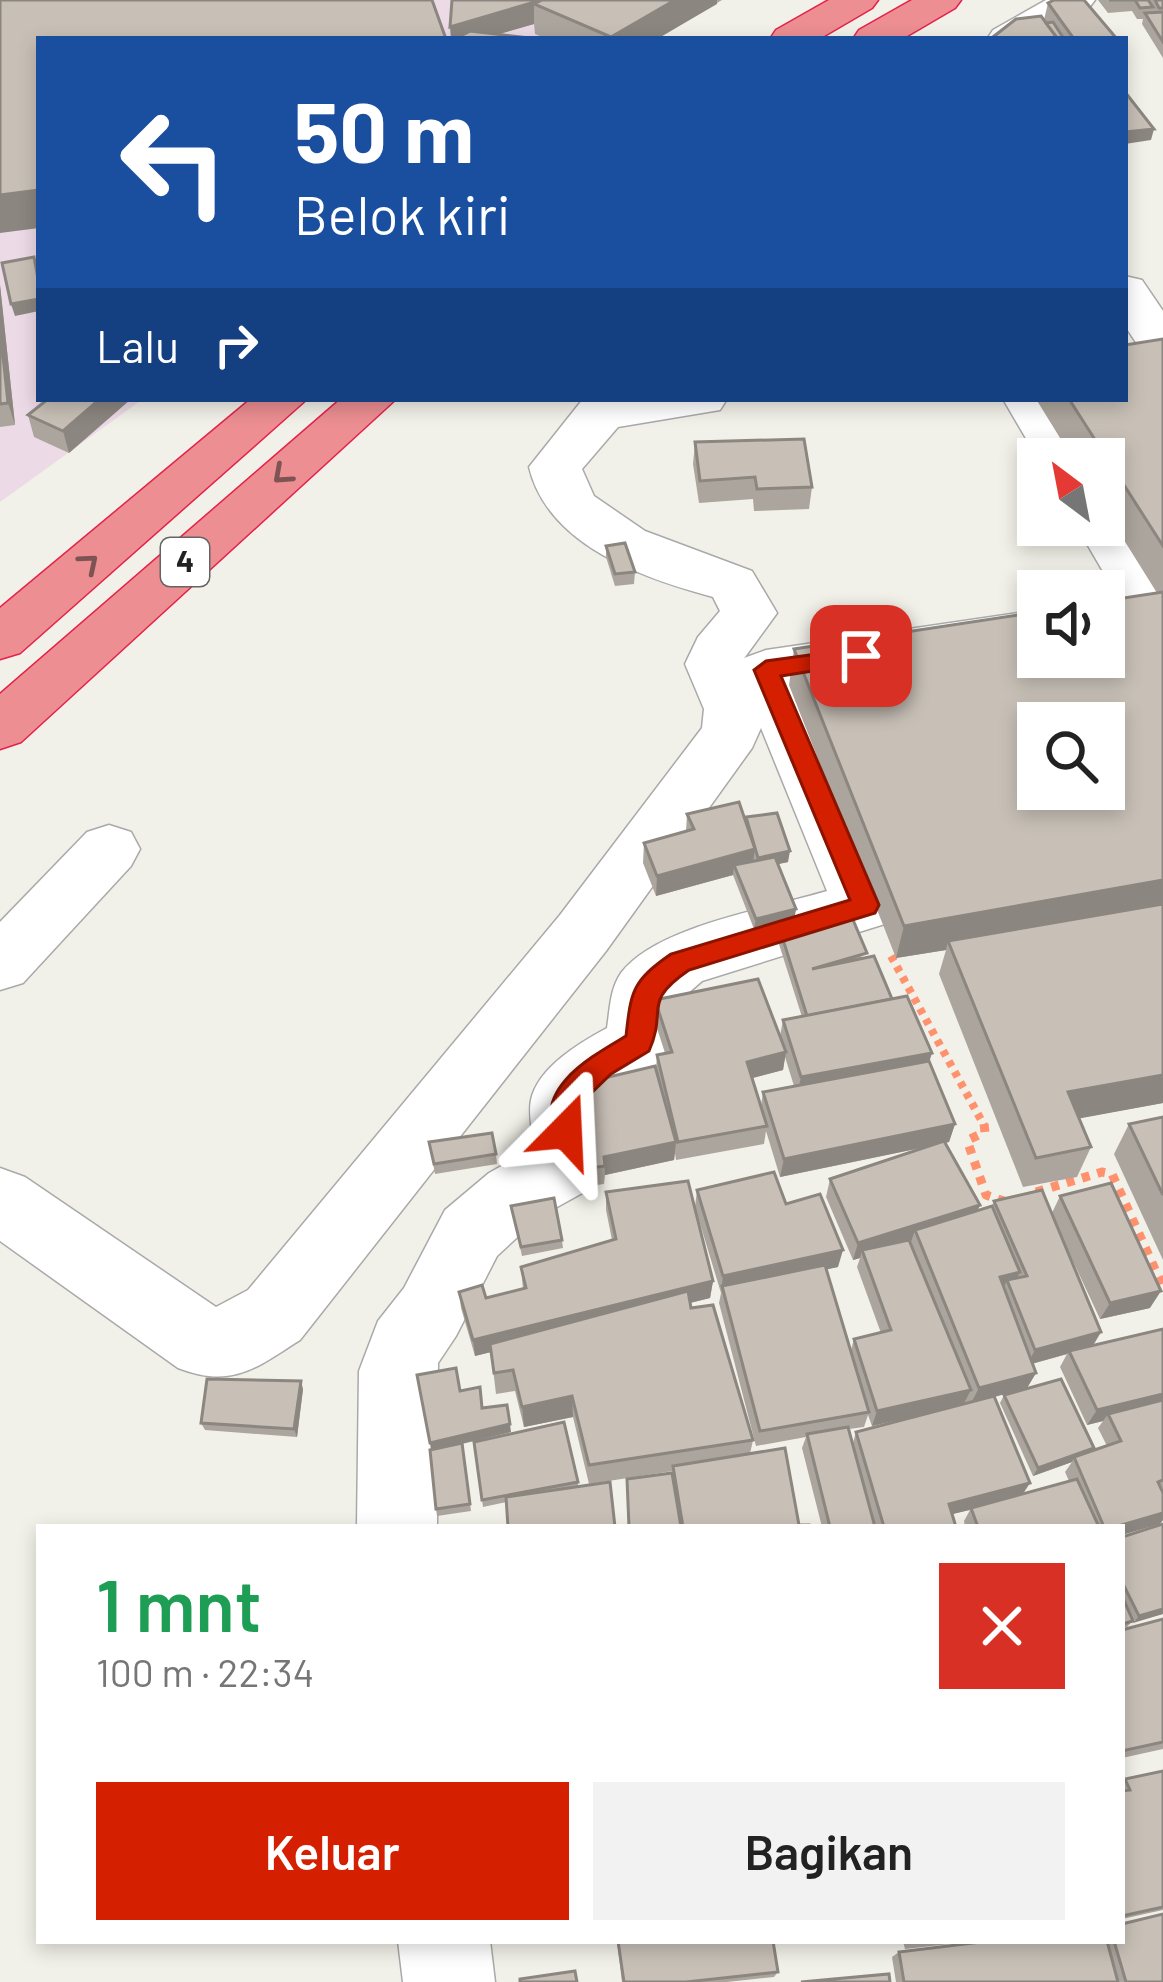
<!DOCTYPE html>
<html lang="id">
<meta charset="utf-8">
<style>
body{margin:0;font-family:Barlow,sans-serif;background:#f2f2f2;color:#222;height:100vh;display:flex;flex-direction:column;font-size:45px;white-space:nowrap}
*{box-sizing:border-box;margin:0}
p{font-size:39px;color:#767676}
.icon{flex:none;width:66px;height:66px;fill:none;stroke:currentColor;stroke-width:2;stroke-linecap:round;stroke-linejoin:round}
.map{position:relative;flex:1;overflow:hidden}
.sheet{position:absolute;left:36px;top:1524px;width:1089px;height:420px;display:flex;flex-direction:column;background:#fff;border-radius:0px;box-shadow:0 6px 18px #0003}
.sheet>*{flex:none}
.hud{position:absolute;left:36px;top:36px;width:1092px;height:366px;border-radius:0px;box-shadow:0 6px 18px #0003;background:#1a4fa0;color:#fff;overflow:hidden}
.needle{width:78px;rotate:328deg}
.fabs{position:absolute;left:1017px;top:438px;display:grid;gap:24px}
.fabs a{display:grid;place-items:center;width:108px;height:108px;border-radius:0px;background:#fff;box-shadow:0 6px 18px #0003;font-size:60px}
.pin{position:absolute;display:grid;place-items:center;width:102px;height:102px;color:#fff;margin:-51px;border-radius:24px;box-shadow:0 6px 18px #0006}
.me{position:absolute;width:132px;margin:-66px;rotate:21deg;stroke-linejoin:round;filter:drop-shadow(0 0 9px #0008)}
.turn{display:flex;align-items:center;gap:42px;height:252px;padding:0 60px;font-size:54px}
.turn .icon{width:156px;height:156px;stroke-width:2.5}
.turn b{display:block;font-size:84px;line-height:102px}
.then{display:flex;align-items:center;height:114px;padding:0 60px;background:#0003;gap:24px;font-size:45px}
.round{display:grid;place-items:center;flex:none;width:126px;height:126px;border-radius:0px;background:#f2f2f2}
.overview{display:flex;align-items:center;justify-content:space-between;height:204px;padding:0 60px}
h1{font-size:72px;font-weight:600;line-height:90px;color:#1e9e55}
.primary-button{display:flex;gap:24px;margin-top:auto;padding:24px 60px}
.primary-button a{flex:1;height:138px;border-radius:0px;background:#d41f00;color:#fff;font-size:48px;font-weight:600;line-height:138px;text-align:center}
.primary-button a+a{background:#f2f2f2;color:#222}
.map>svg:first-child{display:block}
.industrial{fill:#ecdae6}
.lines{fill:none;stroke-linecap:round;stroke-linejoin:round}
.minor-casing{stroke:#a9a9a9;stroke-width:3}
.highway-casing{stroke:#e42248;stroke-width:3}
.path-far1{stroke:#ff916d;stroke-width:8;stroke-dasharray:6 6;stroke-linecap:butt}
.path{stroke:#ff916d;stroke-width:9;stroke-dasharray:8 8;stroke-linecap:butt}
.minor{fill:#fff;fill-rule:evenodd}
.highway{fill:#ec8e92;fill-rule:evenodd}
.wall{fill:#aca59d;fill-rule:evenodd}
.shaded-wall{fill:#8c8680}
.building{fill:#c8c0b7;stroke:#8c8680;stroke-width:3;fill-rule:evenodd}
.oneway{stroke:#7d5354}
.route{fill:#d41f00;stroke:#8a1400;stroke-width:3}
.labels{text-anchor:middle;stroke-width:10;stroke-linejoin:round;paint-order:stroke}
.shield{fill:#fff;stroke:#646464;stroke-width:3}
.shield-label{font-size:30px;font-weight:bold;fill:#222}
</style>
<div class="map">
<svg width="1163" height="1982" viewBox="0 0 1163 1982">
<rect width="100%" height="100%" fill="#f2f1e9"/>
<path class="industrial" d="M0,0H721L654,39H39V399H143L0,502Z"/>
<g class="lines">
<g class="minor-casing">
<g id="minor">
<path d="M1046,0H1095L1089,8L1036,39H987L993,30Z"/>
<path d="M1125,276L1142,280L1163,311V346L1137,344L1125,326Z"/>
<path d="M583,399H727L720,410L618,427L582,469L594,496L645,531L752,571L777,613L745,657L744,658L766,650L1038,610V650L801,685L897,905L888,923L702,981L677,1003C669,1081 650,1061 600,1110L605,1164L595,1186L539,1217L497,1256L456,1336L438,1363L437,1527H357L359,1371L378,1321L404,1288L445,1210L489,1173L534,1148C533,1134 528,1114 531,1100C538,1067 581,1042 607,1028C610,1009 610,989 621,973C656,926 771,908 827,891L761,728L752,748L606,951L300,1340C256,1368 232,1389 178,1368L0,1241V1168L25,1177L216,1307L248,1290L560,915L702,728L704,709L685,664L698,637L720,611L713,597C643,578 548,546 529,467Z"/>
<path d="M1003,399H1053L1090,459H1038Z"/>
<path d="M1104,508L1122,512L1163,580V630L1104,640V602L1119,599L1076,525H1104Z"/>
<path d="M109,825L131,832L140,849L131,866L23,983L0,990V922L87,832Z"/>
<path d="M398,1941H490L495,1982H403Z"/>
</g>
</g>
<g class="highway-casing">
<g id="highway">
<path d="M829,0H878L872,8L819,39H770L776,30Z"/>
<path d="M912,0H961L955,8L902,39H853L859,30Z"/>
<path d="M251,399H307L20,653L0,659V608Z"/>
<path d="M341,399H396L21,742L0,749V694Z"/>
</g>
</g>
<path class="path-far1" d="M891,956L985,1127"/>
<g class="path">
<path d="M984,1124L985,1132L970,1139L969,1146L986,1195L1004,1201"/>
<path d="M1036,1192L1102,1172L1112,1174L1163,1287"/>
</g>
<use href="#minor" class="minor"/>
<use href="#highway" class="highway"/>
</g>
<g class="wall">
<path d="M542,0H722L657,39H547L535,34L534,24L498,34L451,39Z"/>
<path d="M1098,0H1163V58L1142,24L1143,19H1137L1132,11L1108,13Z"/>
<path d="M1048,3L1117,39H993L1044,20Z"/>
<path d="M0,285L15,425L0,427Z"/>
<path d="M1163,339V1103L1079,1118L1091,1147L1077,1177L1023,1187L939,974L946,950L896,958L789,685L794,649L1157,593L1104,508V459H1073L1036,399H1125Z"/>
<path d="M48,399H131L69,453L34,437L28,415Z"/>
<path d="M695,442L812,487L809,509L754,511L753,499L699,503L693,464Z"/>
<path d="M606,546L635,572L634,584L615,586L606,557Z"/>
<path d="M687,814L745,822L788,862L778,864L796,909L794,920L754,929L733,875L656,896L643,863L644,843L686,831Z"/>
<path d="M780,930L866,958L929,1062L955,1124L949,1142L945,1143L978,1210L992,1206L994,1201L1052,1213L1060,1196L1150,1308L1100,1319L1057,1227L1101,1332L1093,1346L1163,1329V1520L1160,1524L1122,1527H965L964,1521L970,1510L952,1514L956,1527H822L802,1448L806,1437L756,1446L719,1303L721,1293L695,1207L697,1190L786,1204L838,1267L826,1269L851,1350L854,1339L881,1333L857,1267L860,1258L853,1260L826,1197L830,1179L931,1146L780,1177L766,1131L764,1144L676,1160L675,1153L674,1160L605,1175L604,1184L590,1186L582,1123H577L575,1085L656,1069L657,1055L665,1053L654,1019L655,1000L780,1036L783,1020L802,1017L778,941ZM785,1057L794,1086L763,1092L761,1106L752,1078L783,1070ZM1067,1354L1060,1367L1087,1425L1103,1421L1098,1428L1107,1446L1091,1452L1004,1395L1000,1403L1033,1476L1072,1462L1065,1472L1069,1481L1023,1494L994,1397L1027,1388L1036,1373L1032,1364ZM930,1413L856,1432L853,1443L849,1429L864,1427L868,1415L872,1426Z"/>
<path d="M1163,1117V1260L1114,1154L1129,1124Z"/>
<path d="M429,1142L496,1154L497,1164L435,1174Z"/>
<path d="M606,1192L713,1281L710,1298L690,1303L691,1308L753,1440L750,1454L799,1525L809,1527H629L673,1471L589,1484L573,1417L524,1427L515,1391L496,1394L491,1352L475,1356L461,1308L459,1292L486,1298L523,1289L521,1267L612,1240L606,1210Z"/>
<path d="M511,1206L562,1240L563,1248L522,1256Z"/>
<path d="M303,1389L297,1437L205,1430L201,1423Z"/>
<path d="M460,1391L511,1432L462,1444L471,1511L437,1516L436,1509Z"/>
<path d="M474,1442L578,1482V1487L483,1507Z"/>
<path d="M1163,1524V1614L1132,1621L1127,1627L1122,1628V1537Z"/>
<path d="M1163,1619V1749L1122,1758V1630Z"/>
<path d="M1163,1771V1910L1122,1919V1781L1125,1779Z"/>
<path d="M617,1941H773L778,1972L774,1977L727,1982H622Z"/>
<path d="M903,1941H977L905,1949Z"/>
<path d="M989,1941H1122L1163,1982H896L892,1957L899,1952Z"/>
</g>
<g class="shaded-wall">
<path d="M675,0H717V4L657,39H611V37Z"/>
<path d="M538,1L534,4V24L482,39H451L450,27Z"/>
<path d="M1154,129L1151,140L1125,144V132Z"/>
<path d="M39,190V228L0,233V195Z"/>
<path d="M0,285L15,425L8,403L0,328Z"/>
<path d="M39,299V311L15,316L11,304Z"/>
<path d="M100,399H131L69,453L63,431Z"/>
<path d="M755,849L752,869L734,865L733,875L656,896L657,876Z"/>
<path d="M790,851L788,862L757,869L758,858Z"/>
<path d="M1163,880V911L948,941L946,950L896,958L904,926Z"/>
<path d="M796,909L794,920L754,929L756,919Z"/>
<path d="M786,1052L783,1070L745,1080L747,1062Z"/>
<path d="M932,1053L926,1072L797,1096L801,1077Z"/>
<path d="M1163,1075V1103L1055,1123L1068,1092Z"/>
<path d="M955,1124L949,1142L780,1177L784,1159Z"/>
<path d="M676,1142L674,1160L605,1175L604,1157Z"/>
<path d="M980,1205L973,1222L915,1230L911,1242L862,1250L860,1258L853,1260L858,1243Z"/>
<path d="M843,1250L838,1267L724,1292L722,1286L721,1293L723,1276Z"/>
<path d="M1020,1272L1012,1289L1007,1280L1002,1292L1000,1277Z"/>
<path d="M713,1281L710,1298L475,1356L473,1340Z"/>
<path d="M1161,1291L1150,1308L1100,1319L1110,1303Z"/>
<path d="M1101,1332L1091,1348L1069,1351L1067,1354L1027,1365L1035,1350Z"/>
<path d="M1036,1373L1027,1388L971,1403L979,1388Z"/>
<path d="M301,1381L303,1389L297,1437L294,1429Z"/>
<path d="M971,1390L963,1405L872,1426L877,1411Z"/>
<path d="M1163,1394V1406L1108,1414L1103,1421L1087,1425L1097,1410Z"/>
<path d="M572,1396L573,1417L524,1427L522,1407Z"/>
<path d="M510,1424L511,1432L431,1451L430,1443Z"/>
<path d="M1094,1448L1089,1455L1074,1457L1072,1462L1033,1476L1038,1468Z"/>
<path d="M1030,1483L1021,1497L941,1517L949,1504Z"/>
<path d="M1163,1513V1520L1160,1524L1122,1535V1527H1115Z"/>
<path d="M1163,1609V1614L1133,1623L1139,1616Z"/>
</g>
<g class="building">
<path d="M0,0H432L446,39H39V190L0,195Z"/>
<path d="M452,0H537L538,1L450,27Z"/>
<path d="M542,0H675L611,37L534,4Z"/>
<path d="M1054,0H1084L1117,39H1074L1048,3Z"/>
<path d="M1109,0H1148L1153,7L1140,8L1135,0Z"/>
<path d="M1155,0H1163V8H1159Z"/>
<path d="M1163,12V42L1145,13Z"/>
<path d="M1041,16L1058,39H995L993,37L1016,19Z"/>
<path d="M1053,22L1064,39H1058L1046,23Z"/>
<path d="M470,31L538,39H455Z"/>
<path d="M1125,92L1154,129L1125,132Z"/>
<path d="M34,257L39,284V299L11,304L2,263Z"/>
<path d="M0,328L8,403L0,404Z"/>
<path d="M1163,339V546L1069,399H1125V345Z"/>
<path d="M48,399H100L63,431L28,415Z"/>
<path d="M804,439L812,487L757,489L755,477L700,481L695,442Z"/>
<path d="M625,543L635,572L615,574L606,546Z"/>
<path d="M1163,592V880L904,926L794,649L1038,612V657H1104V601ZM1038,723H1104V789H1038Z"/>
<path d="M739,802L755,849L657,876L644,843L694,829L687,814Z"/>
<path d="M777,813L790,851L758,858L746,817Z"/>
<path d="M775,857L796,909L756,919L734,865Z"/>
<path d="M1163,904V1075L1068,1092L1091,1147L1036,1158L948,941Z"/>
<path d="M851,915L867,953L812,969L874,956L892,999L807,1016L780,930Z"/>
<path d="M758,979L786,1052L747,1062L767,1126L678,1142L657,1055L672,1052L655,1000Z"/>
<path d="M907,996L932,1053L801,1077L783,1020Z"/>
<path d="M929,1061L955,1124L784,1159L763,1092Z"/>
<path d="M655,1066L676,1142L604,1157L605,1166L590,1168L582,1104L577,1105L575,1085Z"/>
<path d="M1163,1117V1195L1129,1124Z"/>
<path d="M492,1133L496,1154L434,1164L429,1142Z"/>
<path d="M944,1141L980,1205L858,1243L830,1179Z"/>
<path d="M774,1172L786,1204L820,1194L843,1250L723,1276L697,1190Z"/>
<path d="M688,1181L713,1281L473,1340L459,1292L482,1285L486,1298L526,1288L521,1267L616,1239L606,1192Z"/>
<path d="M1111,1183L1161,1291L1110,1303L1060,1196Z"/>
<path d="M1042,1190L1101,1332L1035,1350L1007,1280L1027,1276L994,1201Z"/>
<path d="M554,1198L562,1240L521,1247L511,1206Z"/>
<path d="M992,1206L1020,1272L1000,1277L1036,1373L979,1388L915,1230Z"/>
<path d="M909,1240L971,1390L877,1411L854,1339L891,1330L862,1250Z"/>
<path d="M825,1265L869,1412L760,1431L722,1286Z"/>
<path d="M688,1291L691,1308L713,1305L753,1440L589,1465L572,1396L522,1407L513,1370L494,1373L490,1344Z"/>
<path d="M1163,1329V1394L1097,1410L1069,1351Z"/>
<path d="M456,1368L460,1391L480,1387L482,1408L507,1405L510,1424L430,1443L417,1375Z"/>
<path d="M207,1379L301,1381L294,1429L201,1423Z"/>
<path d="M1061,1379L1094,1448L1038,1468L1004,1395Z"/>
<path d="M994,1396L1030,1483L949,1504L956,1527H884L856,1432Z"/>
<path d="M1163,1400V1480L1158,1482L1163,1493V1513L1115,1527H1104L1074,1457L1121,1441L1108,1414Z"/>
<path d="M564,1422L578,1482L482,1500L474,1442Z"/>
<path d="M848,1427L875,1527H830L807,1434Z"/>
<path d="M462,1443L470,1504L436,1509L430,1450Z"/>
<path d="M785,1448L799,1525H809V1527H683L673,1466Z"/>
<path d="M672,1473L681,1527H629L627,1479Z"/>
<path d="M1077,1479L1099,1527H978L971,1508Z"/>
<path d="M610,1482L615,1527H508L506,1497Z"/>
<path d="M1163,1524V1609L1139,1616L1122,1582V1537Z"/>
<path d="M1122,1596L1133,1621L1122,1624Z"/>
<path d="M1163,1619V1742L1122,1751V1630Z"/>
<path d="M1163,1771V1907L1122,1916V1791L1130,1790L1125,1779Z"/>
<path d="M1163,1914V1982H1126L1114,1941H1122V1924Z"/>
<path d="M618,1941H773L778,1972L686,1982H624Z"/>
<path d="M989,1941H1107L1118,1982H904L899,1952Z"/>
<path d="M575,1971L577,1982H520V1979Z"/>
<path d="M889,1974L890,1982H801Z"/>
</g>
<defs><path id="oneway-chevron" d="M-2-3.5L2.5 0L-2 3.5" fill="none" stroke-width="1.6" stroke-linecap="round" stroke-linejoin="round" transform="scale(3)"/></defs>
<g class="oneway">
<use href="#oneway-chevron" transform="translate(282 475) rotate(138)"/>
<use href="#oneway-chevron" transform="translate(89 563) rotate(-40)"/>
</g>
<path class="route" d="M861,648L870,650V662L781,676L879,905L875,913L689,970C641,1003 668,1008 649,1051L611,1074L579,1105L576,1140L566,1143L556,1140C532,1089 589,1058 626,1036C631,991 632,981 671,954L850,900L754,670L766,661Z"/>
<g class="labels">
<rect class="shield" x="161" y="538" width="48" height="48" rx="9"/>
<g class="shield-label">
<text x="185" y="572">4</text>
</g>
</g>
</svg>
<div class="fabs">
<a><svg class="needle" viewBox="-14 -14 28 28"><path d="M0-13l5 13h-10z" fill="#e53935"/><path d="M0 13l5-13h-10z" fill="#767676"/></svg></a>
<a><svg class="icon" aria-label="sound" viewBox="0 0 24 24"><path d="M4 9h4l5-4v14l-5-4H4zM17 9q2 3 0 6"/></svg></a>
<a><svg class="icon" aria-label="search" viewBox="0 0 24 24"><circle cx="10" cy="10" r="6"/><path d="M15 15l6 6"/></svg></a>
</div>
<div class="pin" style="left:861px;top:656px;background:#d93025"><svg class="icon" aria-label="arrive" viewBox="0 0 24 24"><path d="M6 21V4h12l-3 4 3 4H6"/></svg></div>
<svg class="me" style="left:566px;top:1131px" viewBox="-20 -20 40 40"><path d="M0-17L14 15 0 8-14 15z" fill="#d41f00" stroke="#fff" stroke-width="4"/></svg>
<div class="hud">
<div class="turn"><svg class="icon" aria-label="left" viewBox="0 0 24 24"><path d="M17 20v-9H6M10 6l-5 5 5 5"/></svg><div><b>50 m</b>Belok kiri</div></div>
<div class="then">Lalu<svg class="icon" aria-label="right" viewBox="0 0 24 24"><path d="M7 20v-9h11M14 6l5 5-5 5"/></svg></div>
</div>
<section class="sheet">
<div class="overview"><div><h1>1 mnt</h1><p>100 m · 22:34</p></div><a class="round" style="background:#d93025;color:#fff"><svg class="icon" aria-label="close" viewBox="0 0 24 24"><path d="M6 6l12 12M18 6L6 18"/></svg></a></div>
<div class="primary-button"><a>Keluar</a><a>Bagikan</a></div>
</section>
</div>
